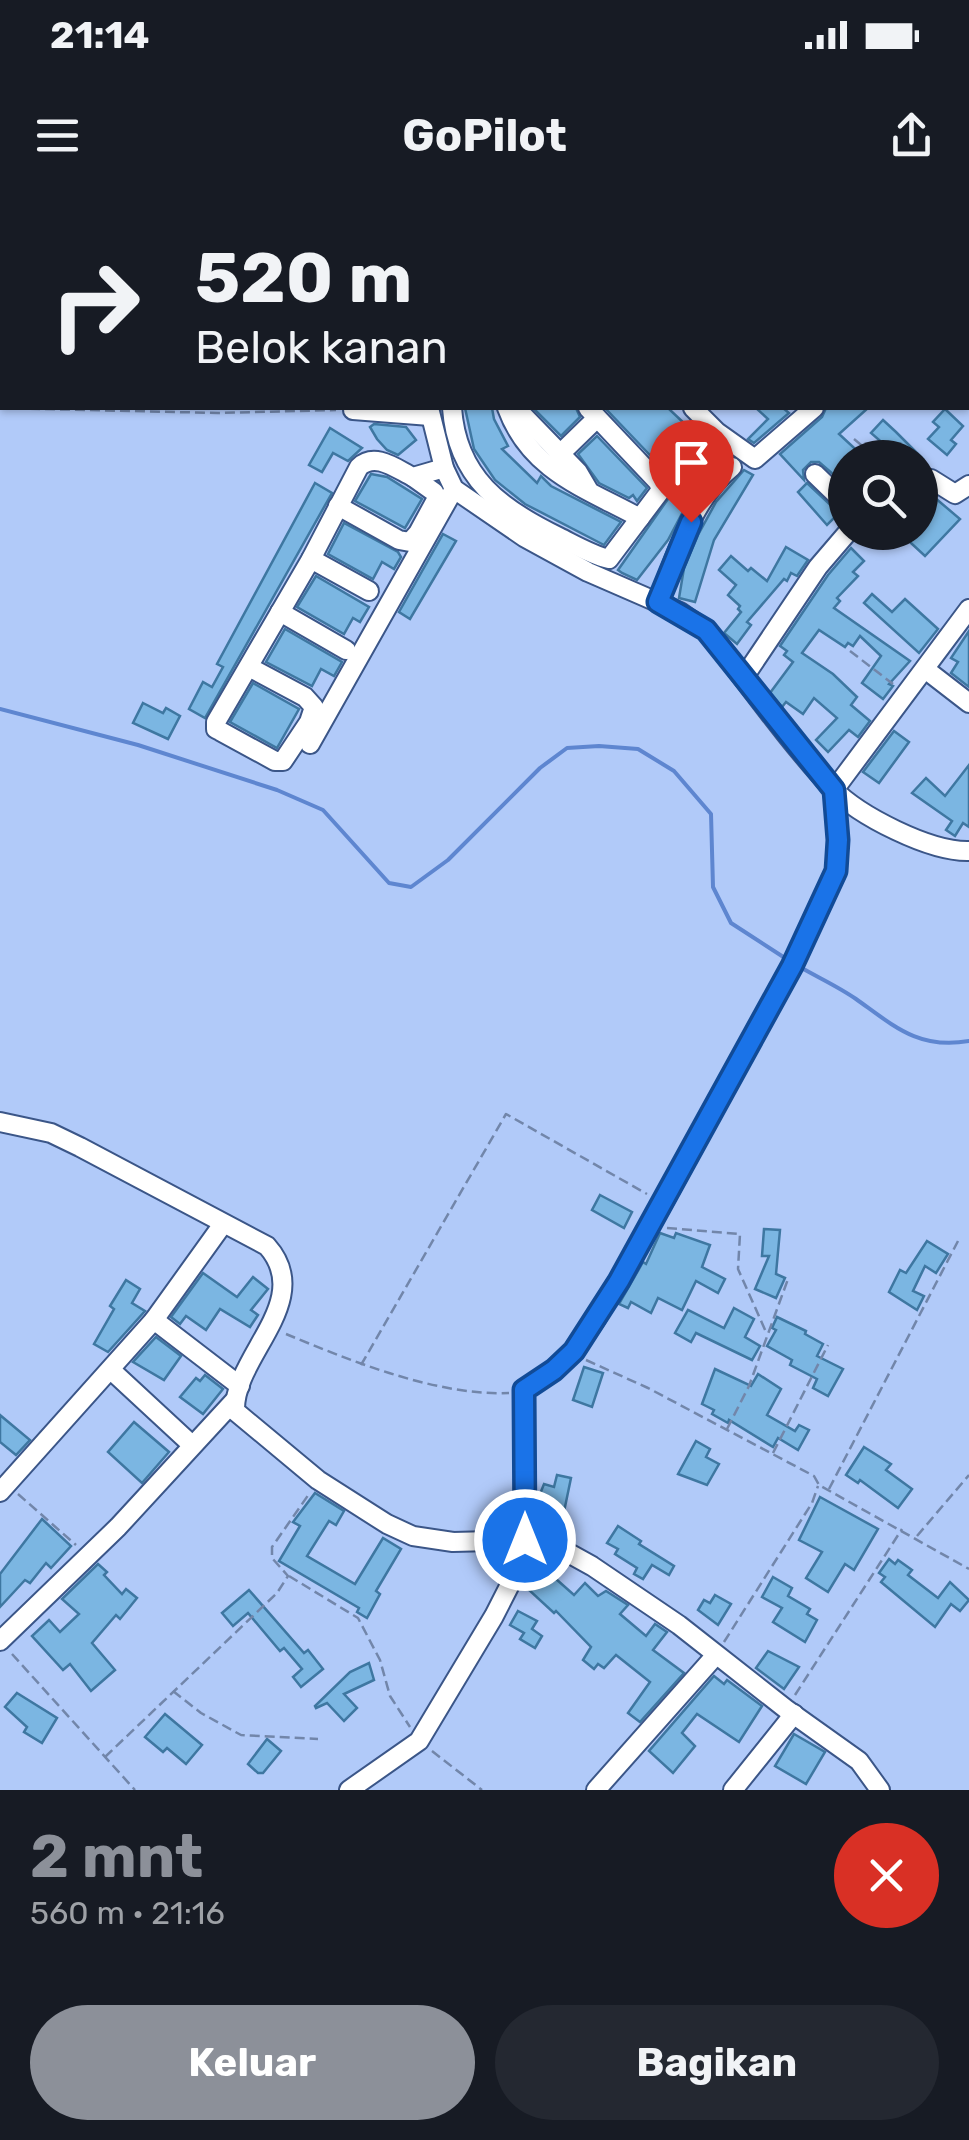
<!DOCTYPE html>
<html lang="id">
<meta charset="utf-8">
<style>
body{margin:0;font-family:Rubik,sans-serif;background:#242831;color:#f1f3f6;height:100vh;display:flex;flex-direction:column;font-size:38px;white-space:nowrap}
*{box-sizing:border-box;margin:0}
p{font-size:32px;color:#9ea1a6}
.icon{flex:none;width:55px;height:55px;fill:none;stroke:currentColor;stroke-width:2;stroke-linecap:round;stroke-linejoin:round}
.map{position:relative;height:1590px;overflow:hidden}
.sheet{display:flex;flex-direction:column;background:#171b24;flex:1}
.sheet>*{flex:none}
.top-card{position:absolute;left:0px;top:0px;width:970px;height:210px;box-shadow:0 2px 8px #0004;background:#171b24;color:#f1f3f6;overflow:hidden}
.controls{position:absolute;left:828px;top:240px;display:grid;gap:20px}
.controls a{display:grid;place-items:center;width:110px;height:110px;border-radius:50%;background:#171b24;box-shadow:0 2px 8px #0004;font-size:50px}
.pin{position:absolute;display:grid;place-items:center;width:85px;height:85px;color:#fff;margin:-102px -42px;border-radius:50% 50% 50% 0;rotate:-45deg;box-shadow:0 0 10px #0007}
.pin .icon{rotate:45deg}
.me{position:absolute;width:110px;margin:-55px;rotate:0deg;stroke-linejoin:round;filter:drop-shadow(0 0 8px #0008)}
.turn{display:flex;align-items:center;gap:35px;height:210px;padding:0 30px;font-size:45px}
.turn .icon{width:130px;height:130px;stroke-width:2.5}
.turn b{display:block;font-size:70px;line-height:85px}
.round{display:grid;place-items:center;flex:none;width:105px;height:105px;border-radius:52px;background:#242831}
.overview{display:flex;align-items:center;justify-content:space-between;height:170px;padding:0 30px}
h1{font-size:60px;font-weight:700;line-height:75px;color:#8c9099}
.action{display:flex;gap:20px;margin-top:auto;padding:20px 30px}
.action a{flex:1;height:115px;border-radius:60px;background:#8c9099;color:#fff;font-size:40px;font-weight:700;line-height:115px;text-align:center}
.action a+a{background:#242831;color:#f1f3f6}
.status{display:flex;justify-content:space-between;align-items:center;height:70px;padding:0 50px;background:#171b24;direction:ltr}
.status svg{height:28px;fill:currentColor}
header{display:flex;justify-content:space-between;align-items:center;height:130px;padding:0 30px;background:#171b24;font-size:45px;font-weight:700}
.map>svg:first-child{display:block}
.lines{fill:none;stroke-linecap:round;stroke-linejoin:round}
.stream{stroke:#5e86d0;stroke-width:4}
.building{fill:#7bb6e2;stroke:#3e77a1;stroke-width:2.5}
.minor-casing{stroke:#3b5688;stroke-width:22}
.path{stroke:#7286aa;stroke-width:2.5;stroke-dasharray:10 5;stroke-linecap:butt}
.minor{stroke:#fff;stroke-width:18}
.route-casing{stroke:#114b97;stroke-width:25}
.route{stroke:#1a73e8;stroke-width:18}
</style>
<div class="status"><b>21:14</b><svg viewBox="0 0 49 12"><path d="M0 12V9h3v3zM5 12V6h3v6zM10 12V3h3v9zM15 12V0h3v12zM26 1h20v11H26zM47 4h2v5h-2z"/></svg></div>
<header><svg class="icon" aria-label="menu" viewBox="0 0 24 24"><path d="M4 6h16M4 12h16M4 18h16"/></svg>GoPilot<svg class="icon" aria-label="share" viewBox="0 0 24 24"><path d="M12 15V3M7 8l5-5 5 5M5 13v7h14v-7"/></svg></header>
<div class="map">
<svg width="969" height="1590" viewBox="0 0 969 1590">
<rect width="100%" height="100%" fill="#b1caf9"/>
<g class="lines">
<g class="stream">
<path d="M0,509L138,545L277,590L323,610L389,683L411,687L448,660L540,568L567,548L599,546L638,549L674,571L711,614L713,687L731,723L788,760"/>
<path d="M800,767C819,778 839,787 856,799C894,826 919,850 969,841"/>
</g>
</g>
<g class="building">
<path d="M465,208H492L494,219L508,246L502,249L537,283L541,276L551,286L621,322L604,345L525,304L495,280L474,249Z"/>
<path d="M533,208H576L580,217L561,236Z"/>
<path d="M605,208H668L704,242L668,274Z"/>
<path d="M756,208H783L789,213L754,243L748,239L768,219Z"/>
<path d="M826,208H868L839,234L865,258H845V264L834,275L819,262H811L803,270L804,280L780,254L822,217Z"/>
<path d="M945,209L963,226L951,240L956,244L947,255L928,239L939,227L933,222Z"/>
<path d="M883,220L896,232L922,258H902L896,251L894,253L871,233Z"/>
<path d="M374,224L406,227L416,240L398,255L387,250L377,239L370,227Z"/>
<path d="M330,228L362,248L348,261L333,253L322,272L309,265Z"/>
<path d="M597,236L647,288L637,301L633,295L629,298L599,283L578,254Z"/>
<path d="M706,245L713,252L715,249L726,256L696,287L668,340L637,380L622,373L618,370Z"/>
<path d="M744,270L753,275L714,340L695,402L679,398L684,368L698,335L716,302Z"/>
<path d="M371,274L387,277L422,299L405,328L355,301Z"/>
<path d="M315,283L332,293L205,518L189,509L203,482L212,487L223,467L217,464Z"/>
<path d="M807,283L839,313L827,325L798,292Z"/>
<path d="M928,292L960,319L925,356L899,332H920V293Z"/>
<path d="M344,323L398,352L401,357L394,369L382,362L373,379L328,354Z"/>
<path d="M443,334L456,341L410,419L399,412Z"/>
<path d="M786,347L808,360L797,376L791,373L787,381L784,379L747,422L751,425L737,444L724,433L741,412L738,409L740,406L728,395L736,385L719,370L731,356L748,371L751,368L767,381Z"/>
<path d="M851,348L864,361L853,372L858,376L837,398L840,401L834,408L910,461L889,484L893,486L883,499L862,483L881,456L860,436L853,446L848,443L845,447L819,430L802,453L833,474L857,497L851,505L870,521L858,537L849,530L828,552L816,540L837,518L814,498L803,514L786,502L782,507L770,493L793,462L784,455L787,451L780,446L828,375Z"/>
<path d="M316,376L369,407L360,422L353,418L344,434L297,407Z"/>
<path d="M872,394L892,412L905,399L938,429L919,453L864,403Z"/>
<path d="M285,429L342,462L334,476L321,469L312,486L266,462Z"/>
<path d="M969,431V487L951,473L958,462L951,458Z"/>
<path d="M253,483L299,509L277,548L230,522Z"/>
<path d="M143,503L163,513L166,508L180,516L168,539L133,523Z"/>
<path d="M894,531L909,542L879,583L863,572Z"/>
<path d="M969,565V627L963,623L955,636L946,630L952,621L912,593L926,578L945,596Z"/>
<path d="M600,995L632,1012L624,1028L592,1010Z"/>
<path d="M764,1029L780,1030L776,1074L785,1078L776,1098L755,1089L769,1056H762Z"/>
<path d="M660,1033L674,1038L676,1033L710,1045L702,1067L725,1079L718,1093L696,1081L682,1110L658,1098L651,1113L631,1102L628,1108L619,1104L643,1062L646,1064Z"/>
<path d="M927,1041L948,1054L936,1073L925,1066L913,1091L924,1096L917,1110L889,1092L900,1070L906,1073Z"/>
<path d="M203,1073L237,1097L253,1077L268,1089L251,1110L258,1115L250,1127L220,1109L206,1130L186,1116L180,1124L171,1117Z"/>
<path d="M126,1080L140,1089L132,1103L145,1111L108,1152L94,1144L114,1109L110,1106Z"/>
<path d="M734,1108L754,1119L745,1137L760,1146L752,1160L696,1133L691,1142L675,1133L688,1110L724,1128Z"/>
<path d="M777,1117L806,1131L805,1134L823,1144L817,1156L843,1169L828,1196L813,1188L817,1179L790,1165L792,1160L767,1146L776,1130L772,1128Z"/>
<path d="M156,1137L181,1156L164,1180L133,1162Z"/>
<path d="M584,1167L603,1173L592,1207L573,1200Z"/>
<path d="M715,1169L751,1186L758,1174L781,1189L767,1215L795,1231L799,1225L809,1230L798,1250L778,1238L773,1247L729,1220L728,1223L712,1214L714,1210L702,1204Z"/>
<path d="M205,1175L223,1189L203,1214L180,1197L196,1178L200,1181Z"/>
<path d="M0,1215L30,1240L16,1255L0,1242Z"/>
<path d="M134,1222L169,1252L142,1283L108,1252Z"/>
<path d="M696,1241L710,1249L706,1257L719,1264L707,1285L678,1274Z"/>
<path d="M864,1247L891,1264L886,1270L912,1289L898,1308L860,1280L858,1283L846,1275Z"/>
<path d="M557,1275L571,1278L560,1331L548,1328L552,1315L538,1311V1299L544,1284L554,1287Z"/>
<path d="M315,1293L344,1311L336,1325L329,1321L307,1356L355,1384L383,1338L401,1349L376,1391L380,1394L367,1418L357,1412L359,1408L279,1361L300,1326L293,1322Z"/>
<path d="M820,1297L878,1329L854,1370L845,1364L828,1392L806,1378L822,1352L799,1340Z"/>
<path d="M42,1319L71,1346L51,1368L46,1363L30,1383L25,1380L0,1407V1374Z"/>
<path d="M618,1326L641,1341L639,1344L674,1366L669,1375L652,1365L643,1379L634,1374L637,1368L615,1354L618,1349L607,1343Z"/>
<path d="M889,1359L895,1364L898,1360L912,1370L908,1375L938,1398L950,1382L969,1400L960,1411L951,1404L935,1427L881,1382L885,1377L879,1373Z"/>
<path d="M98,1364L107,1372L104,1375L122,1394L126,1389L137,1398L120,1419L116,1415L92,1443L115,1470L91,1491L70,1464L63,1470L32,1436L49,1420L60,1432L79,1414L62,1399Z"/>
<path d="M547,1371L574,1395L585,1383L598,1396L606,1391L628,1405L620,1414L646,1436L655,1424L667,1432L653,1450L684,1473L640,1522L628,1513L650,1482L616,1455L604,1468L598,1464L594,1469L583,1460L591,1447L556,1411L554,1413L529,1390Z"/>
<path d="M773,1377L792,1388L788,1396L810,1409L807,1414L817,1420L805,1442L773,1422L782,1408L762,1397Z"/>
<path d="M249,1390L304,1453L308,1450L323,1469L301,1487L293,1477L302,1469L284,1448L280,1451L248,1413L233,1426L222,1413Z"/>
<path d="M715,1395L731,1404L718,1425L698,1410L704,1400L710,1403Z"/>
<path d="M518,1411L537,1421L532,1429L542,1436L535,1448L520,1439L524,1433L510,1425Z"/>
<path d="M768,1451L799,1467L784,1489L756,1468Z"/>
<path d="M369,1463L374,1480L344,1494L357,1508L344,1521L327,1503L316,1508L315,1506L350,1472Z"/>
<path d="M714,1476L724,1484L727,1480L762,1506L739,1542L697,1514L682,1533L695,1546L673,1573L649,1551Z"/>
<path d="M17,1493L57,1518L42,1543L24,1532L27,1527L5,1507Z"/>
<path d="M165,1514L202,1545L186,1564L167,1548L163,1552L145,1537Z"/>
<path d="M794,1534L825,1552L806,1584L775,1566Z"/>
<path d="M267,1539L281,1551L263,1573H258L248,1564Z"/>
</g>
<g class="lines">
<g class="minor-casing">
<g id="minor">
<path d="M865,0L868,2"/>
<path d="M945,0L946,2"/>
<path d="M458,2L459,0"/>
<path d="M601,2L602,0"/>
<path d="M819,2L822,0"/>
<path d="M896,2L898,0"/>
<path d="M429,208L444,268L454,289L524,337L588,372L680,412L707,431C746,481 788,541 832,588C859,616 930,652 969,651"/>
<path d="M452,208C457,278 501,309 559,337C575,345 592,355 609,359L661,290L658,282L588,208"/>
<path d="M507,208C530,271 585,288 640,318"/>
<path d="M516,208L578,272L588,289"/>
<path d="M693,208L717,232L755,259L814,208"/>
<path d="M353,210L430,216"/>
<path d="M560,254L597,218"/>
<path d="M815,274L845,303"/>
<path d="M920,281L931,279L955,294L969,285"/>
<path d="M338,306L399,340L410,342L418,333L437,298L434,292L413,277"/>
<path d="M311,359L369,391"/>
<path d="M658,402C676,356 692,299 732,267"/>
<path d="M280,412L346,450"/>
<path d="M249,467L305,497L314,507L309,522L283,561H275L220,531L216,529V522L311,359L359,267C375,252 395,268 413,277L444,268"/>
<path d="M925,469L969,503"/>
<path d="M744,477L818,367L848,332"/>
<path d="M310,544L454,289"/>
<path d="M0,922L51,933L80,947L267,1046C316,1101 233,1156 235,1211L318,1280L387,1324L413,1336L453,1342L525,1340L554,1345L592,1366L679,1425L786,1509L859,1561L880,1590"/>
<path d="M154,1120L240,1186"/>
<path d="M111,1170L192,1245"/>
<path d="M0,1292L154,1120L223,1024"/>
<path d="M0,1441L118,1327L235,1200"/>
<path d="M349,1590L419,1541L494,1416L520,1365L525,1353V1190L554,1170L574,1151L596,1119L663,1003L792,766L836,671L838,640L834,590L969,409"/>
<path d="M596,1590L715,1456"/>
<path d="M733,1590L794,1514"/>
</g>
</g>
<g class="path">
<path d="M151,2L152,0"/>
<path d="M0,208L218,213L336,210"/>
<path d="M854,239L877,258"/>
<path d="M850,451L893,484"/>
<path d="M667,1028L740,1034L738,1069L766,1132"/>
<path d="M286,1134C351,1161 437,1196 509,1193"/>
<path d="M586,1160L648,1188L814,1276L819,1285L969,1369"/>
<path d="M361,1165L506,914L647,994"/>
<path d="M727,1229L749,1186L788,1079"/>
<path d="M773,1253L828,1145"/>
<path d="M829,1289L958,1041"/>
<path d="M18,1294L76,1345"/>
<path d="M917,1336L969,1275"/>
<path d="M289,1376L358,1418L380,1460L390,1496L410,1527"/>
<path d="M724,1442L812,1303L818,1286"/>
<path d="M12,1454L135,1590"/>
<path d="M173,1491L201,1513L241,1535L318,1539"/>
<path d="M795,1495L902,1329"/>
<path d="M432,1551L482,1590"/>
<path d="M105,1557L277,1393L288,1376L272,1358V1347L309,1294"/>
</g>
<use href="#minor" class="minor"/>
</g>
<g class="lines">
<g class="route-casing">
<path id="route" d="M525,1340L524,1190L554,1170L574,1151L619,1081L792,766L836,671L838,640L834,590L706,430L658,402L691,322"/>
</g>
<use href="#route" class="route"/>
</g>
</svg>
<div class="controls">
<a><svg class="icon" aria-label="search" viewBox="0 0 24 24"><circle cx="10" cy="10" r="6"/><path d="M15 15l6 6"/></svg></a>
</div>
<div class="pin" style="left:691px;top:322px;background:#d93025"><svg class="icon" aria-label="arrive" viewBox="0 0 24 24"><path d="M6 21V4h12l-3 4 3 4H6"/></svg></div>
<svg class="me" style="left:525px;top:1340px" viewBox="-20 -20 40 40"><circle r="17" fill="#1a73e8" stroke="#fff" stroke-width="3"/><path d="M0-11L8 9 0 5-8 9z" fill="#fff"/></svg>
<div class="top-card">
<div class="turn"><svg class="icon" aria-label="right" viewBox="0 0 24 24"><path d="M7 20v-9h11M14 6l5 5-5 5"/></svg><div><b>520 m</b>Belok kanan</div></div>
</div>
</div>
<section class="sheet">
<div class="overview"><div><h1>2 mnt</h1><p>560 m · 21:16</p></div><a class="round" style="background:#d93025;color:#fff"><svg class="icon" aria-label="close" viewBox="0 0 24 24"><path d="M6 6l12 12M18 6L6 18"/></svg></a></div>
<div class="action"><a>Keluar</a><a>Bagikan</a></div>
</section>
